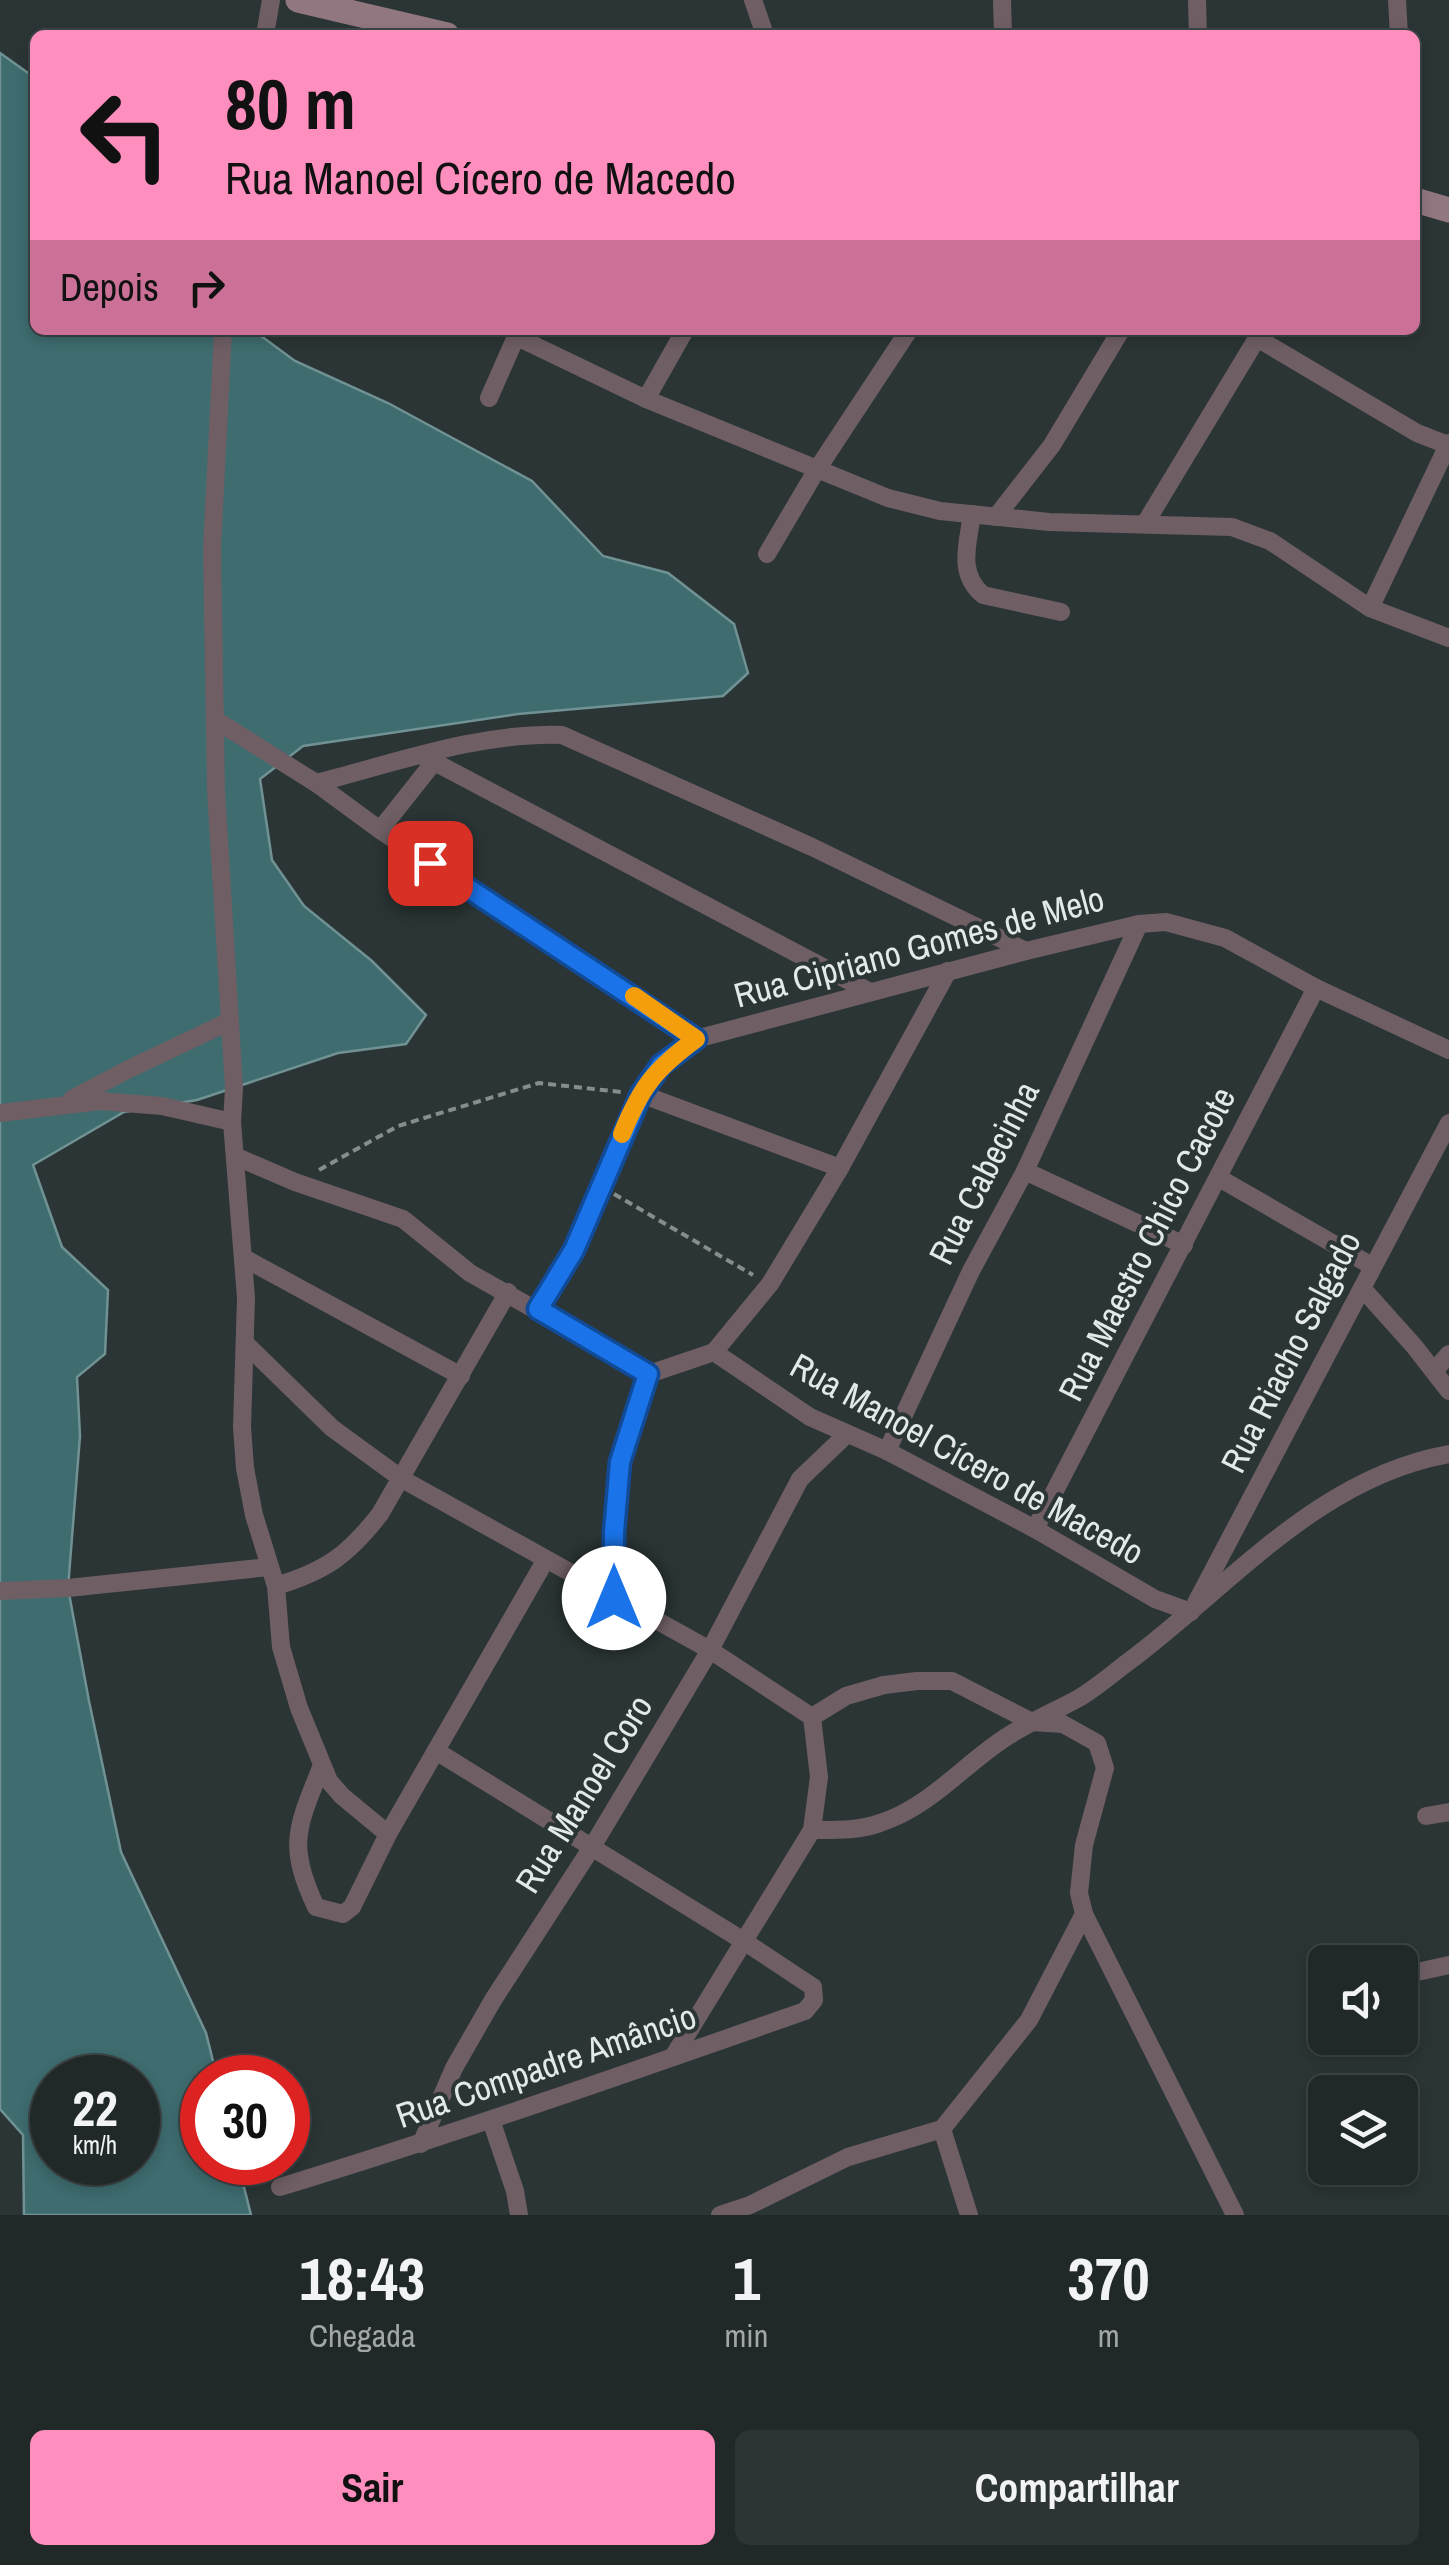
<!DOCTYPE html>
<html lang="pt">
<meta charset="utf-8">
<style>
body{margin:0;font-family:"Archivo Narrow",sans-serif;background:#2d3434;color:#f1f3f6;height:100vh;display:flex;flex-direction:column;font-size:38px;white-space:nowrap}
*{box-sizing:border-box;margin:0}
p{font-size:32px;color:#a2a6a8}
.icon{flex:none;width:55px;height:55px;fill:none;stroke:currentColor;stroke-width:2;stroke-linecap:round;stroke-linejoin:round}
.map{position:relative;height:2215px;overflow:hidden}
.side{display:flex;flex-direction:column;background:#202828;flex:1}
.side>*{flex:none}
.banner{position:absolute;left:30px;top:30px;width:1390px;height:305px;border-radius:15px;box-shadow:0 5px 15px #0003,0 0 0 2px #3d4445;background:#fe8ebd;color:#111;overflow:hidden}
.controls{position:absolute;left:1308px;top:1945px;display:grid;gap:20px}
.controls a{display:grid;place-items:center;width:110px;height:110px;border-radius:15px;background:#202828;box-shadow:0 5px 15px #0003,0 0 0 2px #3d4445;font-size:50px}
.speed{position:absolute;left:30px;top:2055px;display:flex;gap:20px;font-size:50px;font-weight:700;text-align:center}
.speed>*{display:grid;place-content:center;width:130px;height:130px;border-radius:50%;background:#202828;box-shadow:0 5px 15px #0003,0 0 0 2px #3d4445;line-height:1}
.speed small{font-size:25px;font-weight:400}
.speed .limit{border:15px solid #d22;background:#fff;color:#111}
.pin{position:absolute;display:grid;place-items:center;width:85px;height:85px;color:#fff;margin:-42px;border-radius:20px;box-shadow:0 5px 15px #0006}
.me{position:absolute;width:110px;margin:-55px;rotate:0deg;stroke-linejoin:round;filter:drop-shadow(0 0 8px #0008)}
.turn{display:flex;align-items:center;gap:35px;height:210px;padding:0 30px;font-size:45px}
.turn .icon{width:130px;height:130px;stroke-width:2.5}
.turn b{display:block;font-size:70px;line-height:85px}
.then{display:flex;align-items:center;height:95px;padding:0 30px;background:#0003;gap:20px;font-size:38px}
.eta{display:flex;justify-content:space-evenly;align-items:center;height:170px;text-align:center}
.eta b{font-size:60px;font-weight:700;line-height:70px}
.cta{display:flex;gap:20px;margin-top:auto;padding:20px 30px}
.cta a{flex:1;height:115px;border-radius:15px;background:#fe8ebd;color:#111;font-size:40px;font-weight:700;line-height:115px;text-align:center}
.cta a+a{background:#2d3434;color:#f1f3f6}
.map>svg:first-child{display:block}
.water{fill:#3e6c6f;stroke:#709294;stroke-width:2.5;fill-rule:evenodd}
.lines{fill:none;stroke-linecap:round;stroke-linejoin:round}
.path{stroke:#858d8d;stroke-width:4;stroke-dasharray:8 5;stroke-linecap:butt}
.minor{stroke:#6f5f65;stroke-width:18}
.secondary{stroke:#917780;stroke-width:25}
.route-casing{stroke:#114b97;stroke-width:25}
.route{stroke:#1a73e8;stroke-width:18}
.slow{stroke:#f59e0b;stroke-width:18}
.labels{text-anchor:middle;stroke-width:8;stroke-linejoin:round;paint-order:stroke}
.street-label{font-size:35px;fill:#e3e9e9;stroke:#2b3535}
</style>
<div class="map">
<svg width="1449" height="2215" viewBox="0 0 1449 2215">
<rect width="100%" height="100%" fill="#2b3535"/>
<path class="water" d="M0,53L35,78V330H253L295,361L388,403L532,481L603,556L668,573L734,624L748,673L723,696L518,714L303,746L260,779L272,860L304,906L372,961L426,1015L406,1044L338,1053L197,1100L124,1112L33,1165L62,1247L108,1290L105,1354L77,1377L80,1436L68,1588L89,1701L121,1852L206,2033L217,2077L202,2078V2162L238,2163L251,2215H24L23,2135L0,2109ZM52,2078H138V2162H52Z"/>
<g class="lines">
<g class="path">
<path d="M319,1170L398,1126L539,1083L621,1092"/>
<path d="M614,1194L753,1275"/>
</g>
<g class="minor">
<path d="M753,0L765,35"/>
<path d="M1002,0L1003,35"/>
<path d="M1197,0L1198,35"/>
<path d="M1397,0L1399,35"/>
<path d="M265,35L271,0"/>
<path d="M223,330L212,548L216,790L234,1088L232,1122L246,1298L242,1427L245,1468L254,1515L276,1586L281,1647L299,1708L329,1781L342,1796L388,1834"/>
<path d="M517,337L646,399L888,498L940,511L1049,522L1232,527L1270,541L1370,608L1449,638"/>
<path d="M1257,338L1417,433L1448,445"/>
<path d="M489,398L519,330"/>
<path d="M646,399L685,330"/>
<path d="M972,514C968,544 957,573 983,595L1061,612"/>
<path d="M996,517L1052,445L1121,330"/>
<path d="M1146,522L1262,330"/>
<path d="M767,554L816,471L909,330"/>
<path d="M1370,608L1449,443"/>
<path d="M217,721L316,783L380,830L696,1039"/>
<path d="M423,756L870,992"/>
<path d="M316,783C395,763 479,732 562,735L812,847L1026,951"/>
<path d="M380,830L434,762"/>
<path d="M641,1094L840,1168"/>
<path d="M72,1099L129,1069L228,1022"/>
<path d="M0,1113L100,1101L162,1106L232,1122"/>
<path d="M237,1157L295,1182L403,1219L470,1273L649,1374L714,1352"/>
<path d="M1025,1171L1184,1245"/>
<path d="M1219,1178L1372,1266"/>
<path d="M244,1258L461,1376"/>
<path d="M1362,1288L1414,1346L1449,1391"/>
<path d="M537,1309L573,1250L641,1094L661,1065L696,1039L1026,951L1139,924L1166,922L1225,938L1316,988L1449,1050"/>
<path d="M245,1343L332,1428L402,1479L710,1650L812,1717"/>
<path d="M714,1352L810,1417L887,1451L1035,1529L1155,1599L1191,1612"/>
<path d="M714,1352L770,1284L840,1168L948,971"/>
<path d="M1435,1370L1449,1354"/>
<path d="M887,1451L971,1271L1025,1171L1139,924"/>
<path d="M1035,1529L1316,988"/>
<path d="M276,1586C326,1571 348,1555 380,1514L508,1292"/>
<path d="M0,1591L68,1588L269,1567"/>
<path d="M614,1598V1532L621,1462L649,1374"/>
<path d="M1196,1603L1449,1123"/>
<path d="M322,1765C298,1826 286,1844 316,1907L343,1914L352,1907L388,1834L545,1561"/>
<path d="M1426,1816L1449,1812"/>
<path d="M812,1830C834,1830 859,1831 880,1823C927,1808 960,1769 999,1742C1024,1724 1052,1713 1079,1698C1096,1688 1112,1674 1128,1662C1230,1586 1318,1477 1449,1454"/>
<path d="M1408,1974L1449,1965"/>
<path d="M673,2057L812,1830L819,1777L812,1717L846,1696L884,1685L917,1681H952L1032,1722L1063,1724L1097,1743L1105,1768L1084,1845L1079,1893L1084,1914L1235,2215"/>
<path d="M491,2120L515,2191L519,2215"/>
<path d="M942,2129L969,2215"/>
<path d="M421,2144L454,2068L493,2000L592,1847L710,1650L800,1479L846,1435"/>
<path d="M280,2187C457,2133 631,2072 805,2011L814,2000L813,1987L742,1940L436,1751"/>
<path d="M720,2215L750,2205L848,2157L942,2129L1029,2020L1084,1914"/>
</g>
<g class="secondary">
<path d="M298,0L447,35"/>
<path d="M1415,200L1449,210"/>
</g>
</g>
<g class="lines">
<g class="route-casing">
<path id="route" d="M430,863L696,1039L661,1065L641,1094L574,1250L538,1309L648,1374L620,1462L614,1532V1598"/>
</g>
<use href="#route" class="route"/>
<path class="slow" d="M622,1134C641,1087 655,1069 696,1039L634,996"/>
</g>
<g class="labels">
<g class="street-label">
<text transform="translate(919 947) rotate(-15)" y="12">Rua Cipriano Gomes de Melo</text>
<text transform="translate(984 1173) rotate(-63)" y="12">Rua Cabecinha</text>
<text transform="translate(1147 1244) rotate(-63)" y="12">Rua Maestro Chico Cacote</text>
<text transform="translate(1291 1352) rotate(-63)" y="12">Rua Riacho Salgado</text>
<text transform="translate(967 1459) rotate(29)" y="12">Rua Manoel Cícero de Macedo</text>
<text transform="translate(584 1794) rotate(-58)" y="12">Rua Manoel Coro</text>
<text transform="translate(546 2066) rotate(-19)" y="12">Rua Compadre Amâncio</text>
</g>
</g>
</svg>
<div class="controls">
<a><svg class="icon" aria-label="sound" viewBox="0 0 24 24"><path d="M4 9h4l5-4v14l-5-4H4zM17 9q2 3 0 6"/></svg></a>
<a><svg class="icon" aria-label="layers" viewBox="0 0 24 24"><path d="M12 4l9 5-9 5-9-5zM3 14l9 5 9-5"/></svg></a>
</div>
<div class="speed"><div>22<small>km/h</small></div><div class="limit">30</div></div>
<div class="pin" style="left:430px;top:863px;background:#d93025"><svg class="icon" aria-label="arrive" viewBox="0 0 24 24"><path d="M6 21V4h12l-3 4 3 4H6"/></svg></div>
<svg class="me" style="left:614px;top:1598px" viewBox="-20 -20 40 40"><circle r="19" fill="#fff"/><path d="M0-13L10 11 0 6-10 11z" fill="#1a73e8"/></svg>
<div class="banner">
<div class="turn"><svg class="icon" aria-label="left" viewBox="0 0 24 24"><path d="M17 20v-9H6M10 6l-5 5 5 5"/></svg><div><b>80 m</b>Rua Manoel Cícero de Macedo</div></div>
<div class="then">Depois<svg class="icon" aria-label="right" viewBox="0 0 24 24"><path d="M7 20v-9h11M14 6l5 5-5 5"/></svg></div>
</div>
</div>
<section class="side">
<div class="eta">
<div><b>18:43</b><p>Chegada</p></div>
<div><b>1</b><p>min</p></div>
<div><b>370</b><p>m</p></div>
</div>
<div class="cta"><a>Sair</a><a>Compartilhar</a></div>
</section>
